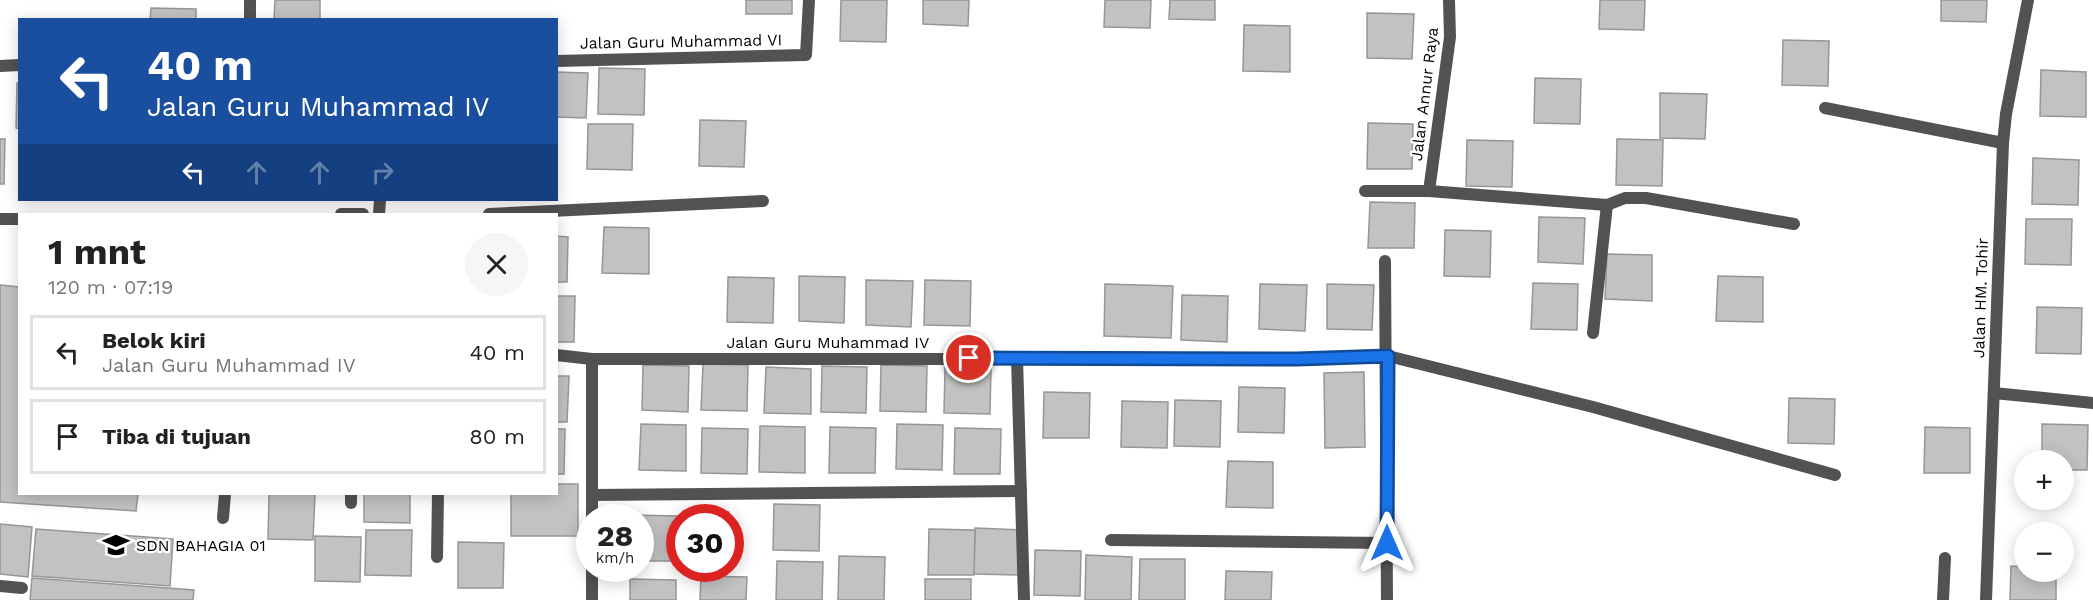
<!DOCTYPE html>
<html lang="id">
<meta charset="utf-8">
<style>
body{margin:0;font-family:"Work Sans",sans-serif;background:#f6f6f6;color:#222;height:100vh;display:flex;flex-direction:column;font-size:22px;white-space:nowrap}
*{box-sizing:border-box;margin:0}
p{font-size:20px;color:#767676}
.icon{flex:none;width:33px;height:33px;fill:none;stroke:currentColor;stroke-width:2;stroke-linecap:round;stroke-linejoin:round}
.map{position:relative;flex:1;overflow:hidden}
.drawer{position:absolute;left:18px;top:213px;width:540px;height:282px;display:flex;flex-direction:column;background:#fff;border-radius:0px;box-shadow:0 3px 15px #0003}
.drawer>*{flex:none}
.hud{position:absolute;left:18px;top:18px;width:540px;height:183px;border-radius:0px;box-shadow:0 3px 15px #0003;background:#1a4fa0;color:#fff;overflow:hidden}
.fabs{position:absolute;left:2014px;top:450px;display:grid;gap:12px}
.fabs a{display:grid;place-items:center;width:60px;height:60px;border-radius:50%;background:#fff;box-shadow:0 3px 15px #0003;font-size:30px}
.speed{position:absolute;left:576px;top:504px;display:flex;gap:12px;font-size:30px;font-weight:700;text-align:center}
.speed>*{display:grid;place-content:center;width:78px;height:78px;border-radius:50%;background:#fff;box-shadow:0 3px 15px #0003;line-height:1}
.speed small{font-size:15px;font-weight:400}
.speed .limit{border:9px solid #d22;background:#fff;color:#111}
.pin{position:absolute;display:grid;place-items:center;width:51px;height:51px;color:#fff;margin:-26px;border:3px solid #fff;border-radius:50%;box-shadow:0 2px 6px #0007}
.me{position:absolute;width:66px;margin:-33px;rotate:0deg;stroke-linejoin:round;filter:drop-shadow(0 0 4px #0008)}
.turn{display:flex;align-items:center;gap:21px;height:126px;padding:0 30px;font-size:27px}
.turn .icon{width:78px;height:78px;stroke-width:2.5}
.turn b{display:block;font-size:42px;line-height:51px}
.lanes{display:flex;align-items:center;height:57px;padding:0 30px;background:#0003;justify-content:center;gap:30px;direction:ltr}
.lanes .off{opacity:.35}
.round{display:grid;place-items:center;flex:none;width:63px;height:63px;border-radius:32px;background:#f6f6f6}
.headline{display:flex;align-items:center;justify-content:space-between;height:102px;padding:0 30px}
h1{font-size:36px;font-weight:700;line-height:45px}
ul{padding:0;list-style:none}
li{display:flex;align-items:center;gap:18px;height:75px;margin:0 12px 9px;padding:0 18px;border:3px solid #e0e0e0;border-radius:0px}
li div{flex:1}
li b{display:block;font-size:22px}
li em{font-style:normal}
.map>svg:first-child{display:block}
.building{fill:#c2c2c2;stroke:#969696;stroke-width:1.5}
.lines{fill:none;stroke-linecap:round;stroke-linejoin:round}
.service{stroke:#525252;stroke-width:12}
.minor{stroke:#525252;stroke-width:12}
.route-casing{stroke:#114b97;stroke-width:15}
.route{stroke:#1a73e8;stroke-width:10}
.labels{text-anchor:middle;stroke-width:4.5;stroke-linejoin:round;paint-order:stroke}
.street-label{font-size:16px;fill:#000;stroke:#fff}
.poi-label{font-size:16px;fill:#000;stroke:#fff;text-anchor:start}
</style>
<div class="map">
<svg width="2093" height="600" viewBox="0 0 2093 600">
<rect width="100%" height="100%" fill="#fff"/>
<g class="building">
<path d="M275,0H320V20H274Z"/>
<rect x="746" y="0" width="46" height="14"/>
<path d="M841,0H887L886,42L840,41Z"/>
<path d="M923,0H969L968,26L923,24Z"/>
<path d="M1105,0H1151L1150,28L1104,27Z"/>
<path d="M1170,0H1215V20L1169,19Z"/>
<path d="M1600,0H1645L1644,30L1599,29Z"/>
<path d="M1941,0H1987L1986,22L1941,21Z"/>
<path d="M151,8L196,9V20H150Z"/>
<path d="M1367,13L1414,14L1412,59L1367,58Z"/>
<path d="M1244,25L1290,26V72L1243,71Z"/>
<path d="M1783,40L1829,41L1828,86L1782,85Z"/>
<path d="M599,68L645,69L644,115L598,114Z"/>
<path d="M2041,70L2086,72V117L2040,116Z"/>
<path d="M556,72L588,73L586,118L556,117Z"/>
<path d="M1535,78L1581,79L1580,124L1534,123Z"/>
<path d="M17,83H20V129L16,128Z"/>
<path d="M1660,93L1707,94L1705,139L1660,138Z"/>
<path d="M700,120L746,121L744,167L699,166Z"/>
<path d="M1368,123L1413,124L1412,169H1367Z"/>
<path d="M588,124H633L632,170L587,169Z"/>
<path d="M0,139H5L4,184H0Z"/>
<path d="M1617,139L1663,140L1662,186L1616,185Z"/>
<path d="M1467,140L1513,141L1512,187L1466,186Z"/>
<path d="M2033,158L2079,160L2078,205L2032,204Z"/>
<path d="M1370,202L1415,203L1414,248H1368Z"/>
<path d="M1539,217L1585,218L1583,264L1538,262Z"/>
<path d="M2026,219H2072L2071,265L2025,264Z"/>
<path d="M604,227L649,228V274L602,273Z"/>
<path d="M1445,230L1491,231L1490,277L1444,276Z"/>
<path d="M556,236L568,237L567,282H556Z"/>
<path d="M1607,254L1652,255V301L1605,299Z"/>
<path d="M799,276L845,277L844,323L799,321Z"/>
<path d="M1718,276L1763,277V322L1716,321Z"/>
<path d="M728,277L774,278L773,323L727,322Z"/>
<path d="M866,280L913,281L911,327L866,325Z"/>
<path d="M925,280L971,281L970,326L924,325Z"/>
<path d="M1533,283L1578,284L1577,330L1531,329Z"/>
<path d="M1105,284L1173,286L1171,338L1104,336Z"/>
<path d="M1260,284L1307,285L1305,331L1259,329Z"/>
<path d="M1327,284L1374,285L1372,330L1327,329Z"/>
<path d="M0,285L20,287V494H138L136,511L0,502Z"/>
<path d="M1182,295L1228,296L1227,342L1181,340Z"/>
<path d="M556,296H575L574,342H556Z"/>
<path d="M2037,307L2082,308L2081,354L2036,353Z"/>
<path d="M703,364L748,365L747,411L701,410Z"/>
<path d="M643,365L689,366L688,412L642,410Z"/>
<path d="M881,365L927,366L926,412L880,411Z"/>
<path d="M822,366L867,367L866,413L821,412Z"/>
<path d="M766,367L811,369V414L764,413Z"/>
<path d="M945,367L991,368L990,414L944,413Z"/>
<path d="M1364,372L1365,447L1325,448L1324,373Z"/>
<path d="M556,376H569L567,422H556Z"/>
<path d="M1239,387L1285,388L1284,433L1238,432Z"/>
<path d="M1044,392L1090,393L1089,438H1043Z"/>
<path d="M1789,398L1835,399L1834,444L1788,443Z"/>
<path d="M1175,400L1221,401L1220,447L1174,446Z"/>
<path d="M1122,401L1168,402L1167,448L1121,447Z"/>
<path d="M641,424L686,425V471L639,470Z"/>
<path d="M897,424L943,425L942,470L896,469Z"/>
<path d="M2042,424L2088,425L2087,470H2064V460H2042Z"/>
<path d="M760,426L805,427V473L759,472Z"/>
<path d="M830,427L876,428L875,473H829Z"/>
<path d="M1925,427L1970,428V473H1924Z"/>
<path d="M702,428L748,429L747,474L701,473Z"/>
<path d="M955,428L1001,429L1000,474H954Z"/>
<path d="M556,429H565L564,474H556Z"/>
<path d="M1228,461L1273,462V508L1226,507Z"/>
<path d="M556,484H578V536H511V494H556Z"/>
<path d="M269,494H315L313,540L268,539Z"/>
<path d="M364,494H410V523L364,522Z"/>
<path d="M774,504L820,505L819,551L773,550Z"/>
<path d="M683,511L729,512V518H682Z"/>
<path d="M631,515L677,516L676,561H640V518H631Z"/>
<path d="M0,524L32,527L28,577L0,574Z"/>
<path d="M975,528L1022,530L1020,575L974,574Z"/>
<path d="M36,529L173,539L170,586L32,576Z"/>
<path d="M929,529L975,530L974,575H928Z"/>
<path d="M366,530H412L411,576L365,575Z"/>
<path d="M315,536L361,537L360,582L315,581Z"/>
<path d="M458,542L504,543L503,588H458Z"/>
<path d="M1035,550L1081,551L1080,596L1034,595Z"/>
<path d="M1086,555L1132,557L1131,600H1085Z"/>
<path d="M839,556L885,557L884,600H838Z"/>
<path d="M1140,559H1185V600H1139Z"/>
<path d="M777,561L823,562L822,600H776Z"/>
<path d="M2011,566L2025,567V572H2056V600H2010Z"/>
<path d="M1226,571L1272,572L1271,600H1225Z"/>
<path d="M701,576L747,577L746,600H700Z"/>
<path d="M32,578L194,590L193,600H30Z"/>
<path d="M630,579L676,580V600H630Z"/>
<rect x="925" y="579" width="46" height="21"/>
</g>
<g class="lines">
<path class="service" d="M0,586L22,588"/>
<g class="minor">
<path d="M250,20V0"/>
<path d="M556,61L806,55L809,0"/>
<path d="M0,66L20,65"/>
<path d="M1825,108L2003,143"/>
<path d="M1365,191H1429L1607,205L1625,198H1646L1794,224"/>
<path d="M1429,191L1450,37L1449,0"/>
<path d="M341,214H363"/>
<path d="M379,214L380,200"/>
<path d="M489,214L763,201"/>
<path d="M0,219H20"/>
<path d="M1385,261L1387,600"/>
<path d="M1593,333L1607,205"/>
<path d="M556,355L592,359H1297L1388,356L1593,407L1835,475"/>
<path d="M1017,358L1024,600"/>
<path d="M592,359V518"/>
<path d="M1994,393L2093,403"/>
<path d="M592,495L1021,491"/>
<path d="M351,503V494"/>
<path d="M223,518L225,494"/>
<path d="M1111,540L1387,543"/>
<path d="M437,557L438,494"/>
<path d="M592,568V600"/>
<path d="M1943,600L1945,558"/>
<path d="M1986,600L2003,143L2006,114L2028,0"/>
</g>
</g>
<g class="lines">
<g class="route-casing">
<path id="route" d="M969,358L1297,359L1388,356L1387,543"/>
</g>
<use href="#route" class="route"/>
</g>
<defs>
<g id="school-bare" transform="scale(2.07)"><path d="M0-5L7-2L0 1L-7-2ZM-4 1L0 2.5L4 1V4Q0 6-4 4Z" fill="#000" stroke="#fff" stroke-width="2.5" paint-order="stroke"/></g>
</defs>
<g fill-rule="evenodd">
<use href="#school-bare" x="116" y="545"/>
</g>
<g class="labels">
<g class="street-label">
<text transform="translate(681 41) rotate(-1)" y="6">Jalan Guru Muhammad VI</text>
<text transform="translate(1424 94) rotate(-83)" y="6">Jalan Annur Raya</text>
<text transform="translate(1980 298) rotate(-88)" y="6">Jalan HM. Tohir</text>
<text x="828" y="348">Jalan Guru Muhammad IV</text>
</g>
<g class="poi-label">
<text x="136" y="551">SDN BAHAGIA 01</text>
</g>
</g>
</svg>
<div class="fabs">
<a>+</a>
<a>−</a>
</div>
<div class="speed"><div>28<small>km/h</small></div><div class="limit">30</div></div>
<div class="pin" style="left:969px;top:358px;background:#d93025"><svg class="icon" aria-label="arrive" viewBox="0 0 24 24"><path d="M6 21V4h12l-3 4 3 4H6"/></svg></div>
<svg class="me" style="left:1387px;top:543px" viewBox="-20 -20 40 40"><path d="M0-17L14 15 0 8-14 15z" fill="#1a73e8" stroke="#fff" stroke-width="4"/></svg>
<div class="hud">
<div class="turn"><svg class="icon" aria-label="left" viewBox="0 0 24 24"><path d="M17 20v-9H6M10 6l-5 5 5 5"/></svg><div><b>40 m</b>Jalan Guru Muhammad IV</div></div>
<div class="lanes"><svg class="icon" aria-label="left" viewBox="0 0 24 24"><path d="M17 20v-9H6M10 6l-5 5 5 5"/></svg><svg class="icon off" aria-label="ahead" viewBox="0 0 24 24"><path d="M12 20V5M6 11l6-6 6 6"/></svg><svg class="icon off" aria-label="ahead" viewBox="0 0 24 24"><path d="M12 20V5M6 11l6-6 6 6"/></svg><svg class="icon off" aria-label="right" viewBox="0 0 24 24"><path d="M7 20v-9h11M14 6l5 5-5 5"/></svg></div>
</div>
<section class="drawer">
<div class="headline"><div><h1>1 mnt</h1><p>120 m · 07:19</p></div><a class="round"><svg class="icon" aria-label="close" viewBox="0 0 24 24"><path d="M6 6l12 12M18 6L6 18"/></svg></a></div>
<ul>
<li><svg class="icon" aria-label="left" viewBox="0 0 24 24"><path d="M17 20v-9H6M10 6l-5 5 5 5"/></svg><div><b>Belok kiri</b><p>Jalan Guru Muhammad IV</p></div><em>40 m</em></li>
<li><svg class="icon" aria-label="arrive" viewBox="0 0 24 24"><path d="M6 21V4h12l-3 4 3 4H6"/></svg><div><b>Tiba di tujuan</b></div><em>80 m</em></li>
</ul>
</section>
</div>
